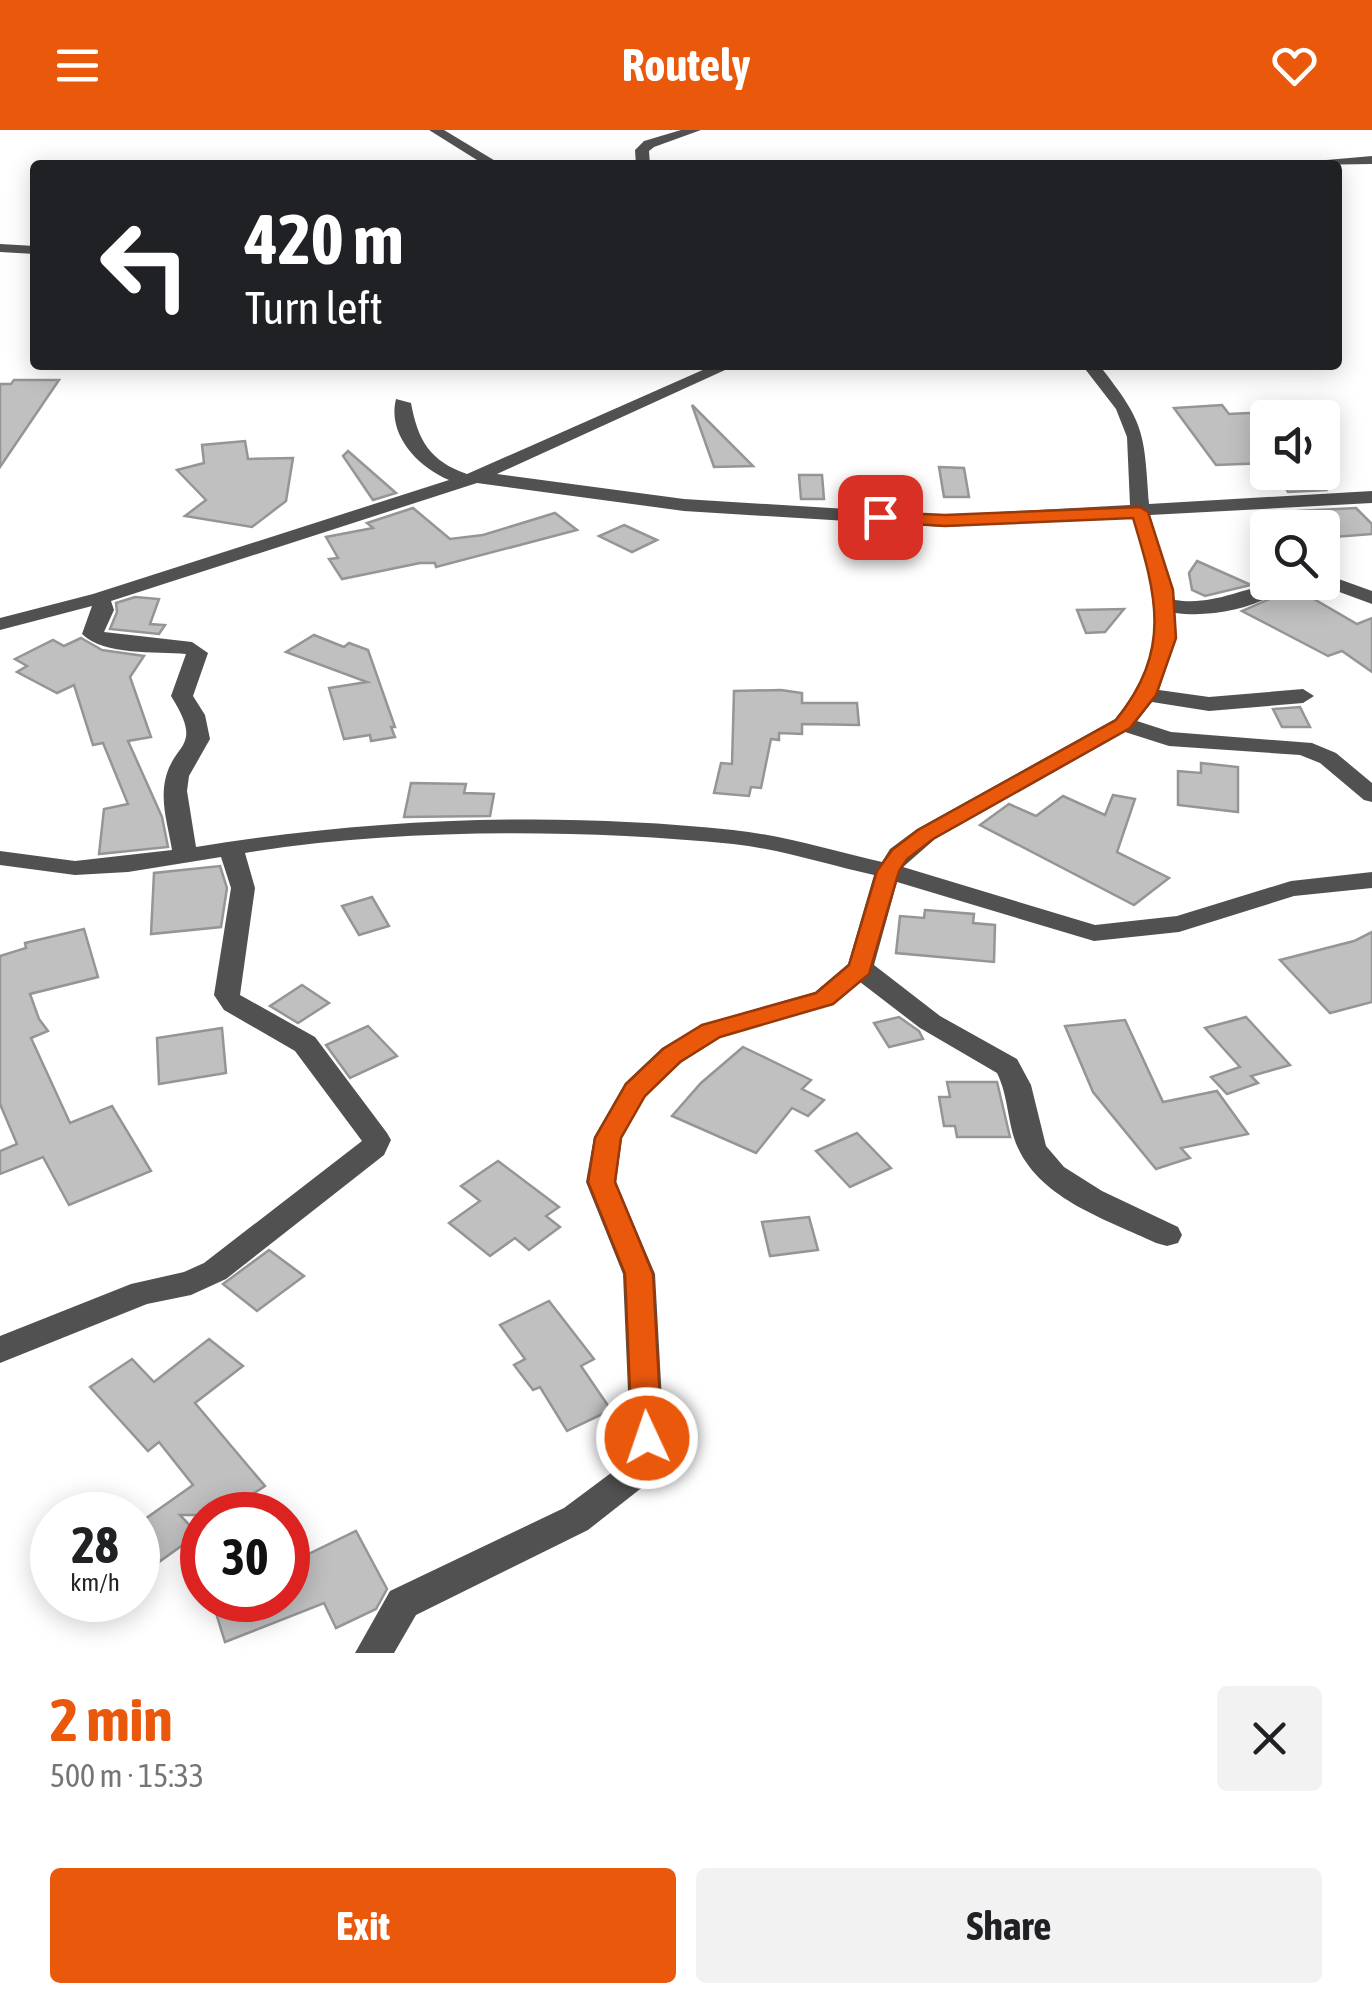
<!DOCTYPE html>
<meta charset="utf-8">
<style>
body{margin:0;font-family:"Asap Condensed",sans-serif;background:#f2f2f2;color:#202124;height:100vh;display:flex;flex-direction:column;font-size:38px;white-space:nowrap}
*{box-sizing:border-box;margin:0}
p{font-size:32px;color:#757577}
.icon{flex:none;width:55px;height:55px;fill:none;stroke:currentColor;stroke-width:2;stroke-linecap:round;stroke-linejoin:round}
.map{position:relative;height:1523px;overflow:hidden}
.side{display:flex;flex-direction:column;background:#fff;flex:1}
.side>*{flex:none}
.top-card{position:absolute;left:30px;top:30px;width:1312px;height:210px;border-radius:10px;box-shadow:0 5px 25px #0003;background:#202124;color:#fff;overflow:hidden}
.tools{position:absolute;left:1250px;top:270px;display:grid;gap:20px}
.tools a{display:grid;place-items:center;width:90px;height:90px;border-radius:10px;background:#fff;box-shadow:0 5px 25px #0003;font-size:50px}
.speed{position:absolute;left:30px;top:1362px;display:flex;gap:20px;font-size:50px;font-weight:700;text-align:center}
.speed>*{display:grid;place-content:center;width:130px;height:130px;border-radius:50%;background:#fff;box-shadow:0 5px 25px #0003;line-height:1}
.speed small{font-size:25px;font-weight:400}
.speed .limit{border:15px solid #d22;background:#fff;color:#111}
.pin{position:absolute;display:grid;place-items:center;width:85px;height:85px;color:#fff;margin:-42px;border-radius:20px;box-shadow:0 5px 15px #0006}
.me{position:absolute;width:110px;margin:-55px;rotate:357deg;stroke-linejoin:round;filter:drop-shadow(0 0 8px #0008)}
.turn{display:flex;align-items:center;gap:35px;height:210px;padding:0 50px;font-size:45px}
.turn .icon{width:130px;height:130px;stroke-width:2.5}
.turn b{display:block;font-size:70px;line-height:85px}
.round{display:grid;place-items:center;flex:none;width:105px;height:105px;border-radius:10px;background:#f2f2f2}
.overview{display:flex;align-items:center;justify-content:space-between;height:170px;padding:0 50px}
h1{font-size:60px;font-weight:700;line-height:75px;color:#ea580c}
.primary-button{display:flex;gap:20px;margin-top:auto;padding:20px 50px}
.primary-button a{flex:1;height:115px;border-radius:10px;background:#ea580c;color:#fff;font-size:40px;font-weight:700;line-height:115px;text-align:center}
.primary-button a+a{background:#f2f2f2;color:#202124}
header{display:flex;justify-content:space-between;align-items:center;height:130px;padding:0 50px;background:#ea580c;color:#fff;font-size:45px;font-weight:700}
.map>svg:first-child{display:block}
.building{fill:#c0c0c0;stroke:#959595;stroke-width:2.5}
.lines{fill:none;stroke-linecap:round;stroke-linejoin:round}
.minor{fill:#515151;fill-rule:evenodd}
.route{fill:#ea580c;stroke:#983908;stroke-width:2.5}
</style>
<header><svg class="icon" aria-label="menu" viewBox="0 0 24 24"><path d="M4 6h16M4 12h16M4 18h16"/></svg>Routely<svg class="icon" aria-label="heart" viewBox="0 0 24 24"><path d="M12 20l-8-8c-3-5 5-10 8-4 3-6 11-1 8 4z"/></svg></header>
<div class="map">
<svg width="1372" height="1523" viewBox="0 0 1372 1523">
<rect width="100%" height="100%" fill="#fff"/>
<g class="building">
<path d="M14,250H59L0,337V254H11Z"/>
<path d="M692,275L753,336L714,337Z"/>
<path d="M1222,275L1229,284L1268,282V333L1216,335L1174,278Z"/>
<path d="M245,311L248,329L293,328L286,371L252,397L185,386L206,370L177,340L204,333L202,315Z"/>
<path d="M348,321L396,363L373,370L343,326Z"/>
<path d="M939,337L964,338L969,367H944Z"/>
<path d="M1277,342H1316L1326,360L1288,362Z"/>
<path d="M799,345H822L824,369H801Z"/>
<path d="M413,378L450,409L483,405L555,383L577,400L436,437L435,433H420L342,449L329,429L338,428L326,407L373,398L367,393Z"/>
<path d="M1356,378L1372,394V404L1322,408V398H1308L1299,381Z"/>
<path d="M624,395L657,410L632,422L599,406Z"/>
<path d="M1197,431L1251,455L1205,466L1192,460L1189,443Z"/>
<path d="M1295,458L1357,494L1372,488V542L1342,521L1328,526L1242,481Z"/>
<path d="M135,467L159,469L150,494L165,495L159,504L110,499L117,482L116,473Z"/>
<path d="M1124,479L1105,502L1086,503L1077,480Z"/>
<path d="M314,505L344,517L349,513L368,520L395,597H391L395,607L371,611L370,605L344,609L329,558L367,552L286,522Z"/>
<path d="M81,508L102,520L144,526L130,547L151,607L128,611L162,687L168,717L99,724L104,679L128,674L103,613L93,615L74,555L57,563L17,542L27,536L15,529L53,510L64,516Z"/>
<path d="M781,560L802,563V573H857L859,595L802,594V604L779,603V610L771,609L761,658L751,657L749,666L714,663L721,633L732,634L734,561Z"/>
<path d="M1300,577L1310,597H1282L1273,579Z"/>
<path d="M1201,633L1238,637V682L1178,675V641L1201,643Z"/>
<path d="M411,653L466,654L464,663L494,664L490,686L404,687Z"/>
<path d="M1113,665L1135,669L1117,722L1169,748L1134,775L980,695L1009,674L1036,686L1063,666L1105,685Z"/>
<path d="M220,736L227,758L221,797L151,804L154,743Z"/>
<path d="M372,767L389,796L359,805L342,776Z"/>
<path d="M925,780L974,784L973,793L995,795L994,832L896,823L900,786L924,788Z"/>
<path d="M84,799L98,847L30,864L39,889L48,901L31,908L70,993L112,976L151,1041L69,1075L43,1027L0,1044V1021L17,1014L0,974V826L26,818L25,813Z"/>
<path d="M1372,802V872L1330,883L1280,830L1354,811Z"/>
<path d="M302,855L329,873L298,893L270,876Z"/>
<path d="M899,887L919,901L923,909L889,917L874,893Z"/>
<path d="M1246,887L1290,935L1251,946L1258,953L1227,964L1211,947L1240,937L1205,898Z"/>
<path d="M1125,890L1163,972L1217,961L1248,1004L1181,1018L1190,1028L1156,1039L1093,962L1065,896Z"/>
<path d="M368,896L397,926L350,948L326,915Z"/>
<path d="M222,898L226,943L159,954L157,908Z"/>
<path d="M743,917L811,950L802,959L824,970L808,986L792,978L756,1023L672,986L701,953Z"/>
<path d="M947,952H997L1010,1007H957L955,996H944L939,967H950Z"/>
<path d="M857,1003L891,1038L850,1057L816,1021Z"/>
<path d="M498,1031L559,1077L546,1086L560,1097L529,1120L515,1108L490,1126L449,1093L480,1071L461,1056Z"/>
<path d="M809,1087L818,1120L770,1126L762,1092Z"/>
<path d="M269,1120L304,1146L257,1181L223,1154Z"/>
<path d="M549,1171L594,1229L581,1236L611,1280L567,1301L540,1257L533,1260L514,1235L525,1229L500,1195Z"/>
<path d="M209,1209L243,1236L195,1273L265,1356L221,1385H180L198,1404L138,1447V1394L193,1355L159,1312L148,1321L90,1257L132,1229L154,1252Z"/>
<path d="M356,1401L387,1459L376,1479L336,1498L324,1473L225,1512L212,1470H288V1434Z"/>
</g>
<g class="lines">
<g class="minor">
<path d="M429,0H444L502,35H485Z"/>
<path d="M681,0H701L654,17L649,21L650,35H636L635,20L644,11Z"/>
<path d="M1372,26V34L1308,35L1315,31Z"/>
<path d="M0,114L35,116V124L0,122Z"/>
<path d="M714,235H736L497,344L684,369L945,385L1130,375L1127,307L1116,279L1082,235H1099C1145,293 1144,301 1149,374L1372,361V373L1150,385L1175,470C1219,477 1251,452 1292,452C1263,478 1213,488 1175,483L1176,508L1159,560L1209,567L1303,559L1314,566L1303,573L1209,581L1152,572L1137,591L1171,602L1312,613L1336,623L1372,653V672L1364,670L1320,633L1300,625L1169,616L1125,602L935,709L903,737L1095,795L1177,786L1291,751L1372,742V758L1294,766L1179,802L1094,811L897,752L874,835L940,886L1017,929L1031,955L1046,1016L1064,1037L1102,1061L1178,1097L1182,1105L1178,1113L1167,1116L1156,1113C1108,1090 1042,1070 1018,1018C1007,994 1009,967 997,943L920,898L860,852L833,874L721,907L682,932L645,966L622,1007L616,1052L655,1144L664,1308L649,1346L644,1356L588,1400L416,1485L394,1523H355L390,1461L564,1378L619,1337L630,1308L623,1144L586,1052L594,1007L625,953L662,918L701,895L815,862L848,834L874,745C828,735 780,719 733,714C578,699 398,698 245,723L255,758L240,865L315,907L387,1003L391,1010L384,1025L226,1149L191,1165L147,1174L0,1233V1206L131,1154L184,1142L204,1133L362,1011L295,921L224,880L214,865L231,758L221,727L128,742L75,745L0,735V721L75,731L172,720C169,700 162,679 164,658C169,610 207,623 171,566L186,524C156,521 104,526 82,504L92,476L0,500V488L93,464L449,350C418,337 387,305 396,269L411,273C418,311 430,331 467,344ZM477,353L684,381L945,397L1132,386C1156,466 1172,519 1115,589L917,699L890,719L882,732C833,721 782,705 733,700C555,681 372,688 196,717L187,661L189,646L210,609L205,585L193,566L208,523L192,512L104,502L114,480L111,471Z"/>
<path d="M1322,443L1372,461V474L1315,453L1322,452Z"/>
</g>
</g>
<path class="route" d="M1140,377L1148,382L1173,460L1176,508L1156,565L1130,598L933,709L907,729L899,741L869,844L833,874L720,907L680,932L645,966L621,1008L615,1052L653,1144L662,1308L658,1317L647,1320L636,1317L632,1308L625,1144L588,1052L595,1008L626,954L663,919L702,895L816,863L849,835L877,741L892,720L918,700L1116,590C1172,520 1157,467 1133,388L945,396L880,392L871,387L880,382L945,385Z"/>
</svg>
<div class="tools">
<a><svg class="icon" aria-label="sound" viewBox="0 0 24 24"><path d="M4 9h4l5-4v14l-5-4H4zM17 9q2 3 0 6"/></svg></a>
<a><svg class="icon" aria-label="search" viewBox="0 0 24 24"><circle cx="10" cy="10" r="6"/><path d="M15 15l6 6"/></svg></a>
</div>
<div class="speed"><div>28<small>km/h</small></div><div class="limit">30</div></div>
<div class="pin" style="left:880px;top:387px;background:#d93025"><svg class="icon" aria-label="arrive" viewBox="0 0 24 24"><path d="M6 21V4h12l-3 4 3 4H6"/></svg></div>
<svg class="me" style="left:647px;top:1308px" viewBox="-20 -20 40 40"><circle r="17" fill="#ea580c" stroke="#fff" stroke-width="3"/><path d="M0-11L8 9 0 5-8 9z" fill="#fff"/></svg>
<div class="top-card">
<div class="turn"><svg class="icon" aria-label="left" viewBox="0 0 24 24"><path d="M17 20v-9H6M10 6l-5 5 5 5"/></svg><div><b>420 m</b>Turn left</div></div>
</div>
</div>
<section class="side">
<div class="overview"><div><h1>2 min</h1><p>500 m · 15:33</p></div><a class="round"><svg class="icon" aria-label="close" viewBox="0 0 24 24"><path d="M6 6l12 12M18 6L6 18"/></svg></a></div>
<div class="primary-button"><a>Exit</a><a>Share</a></div>
</section>
